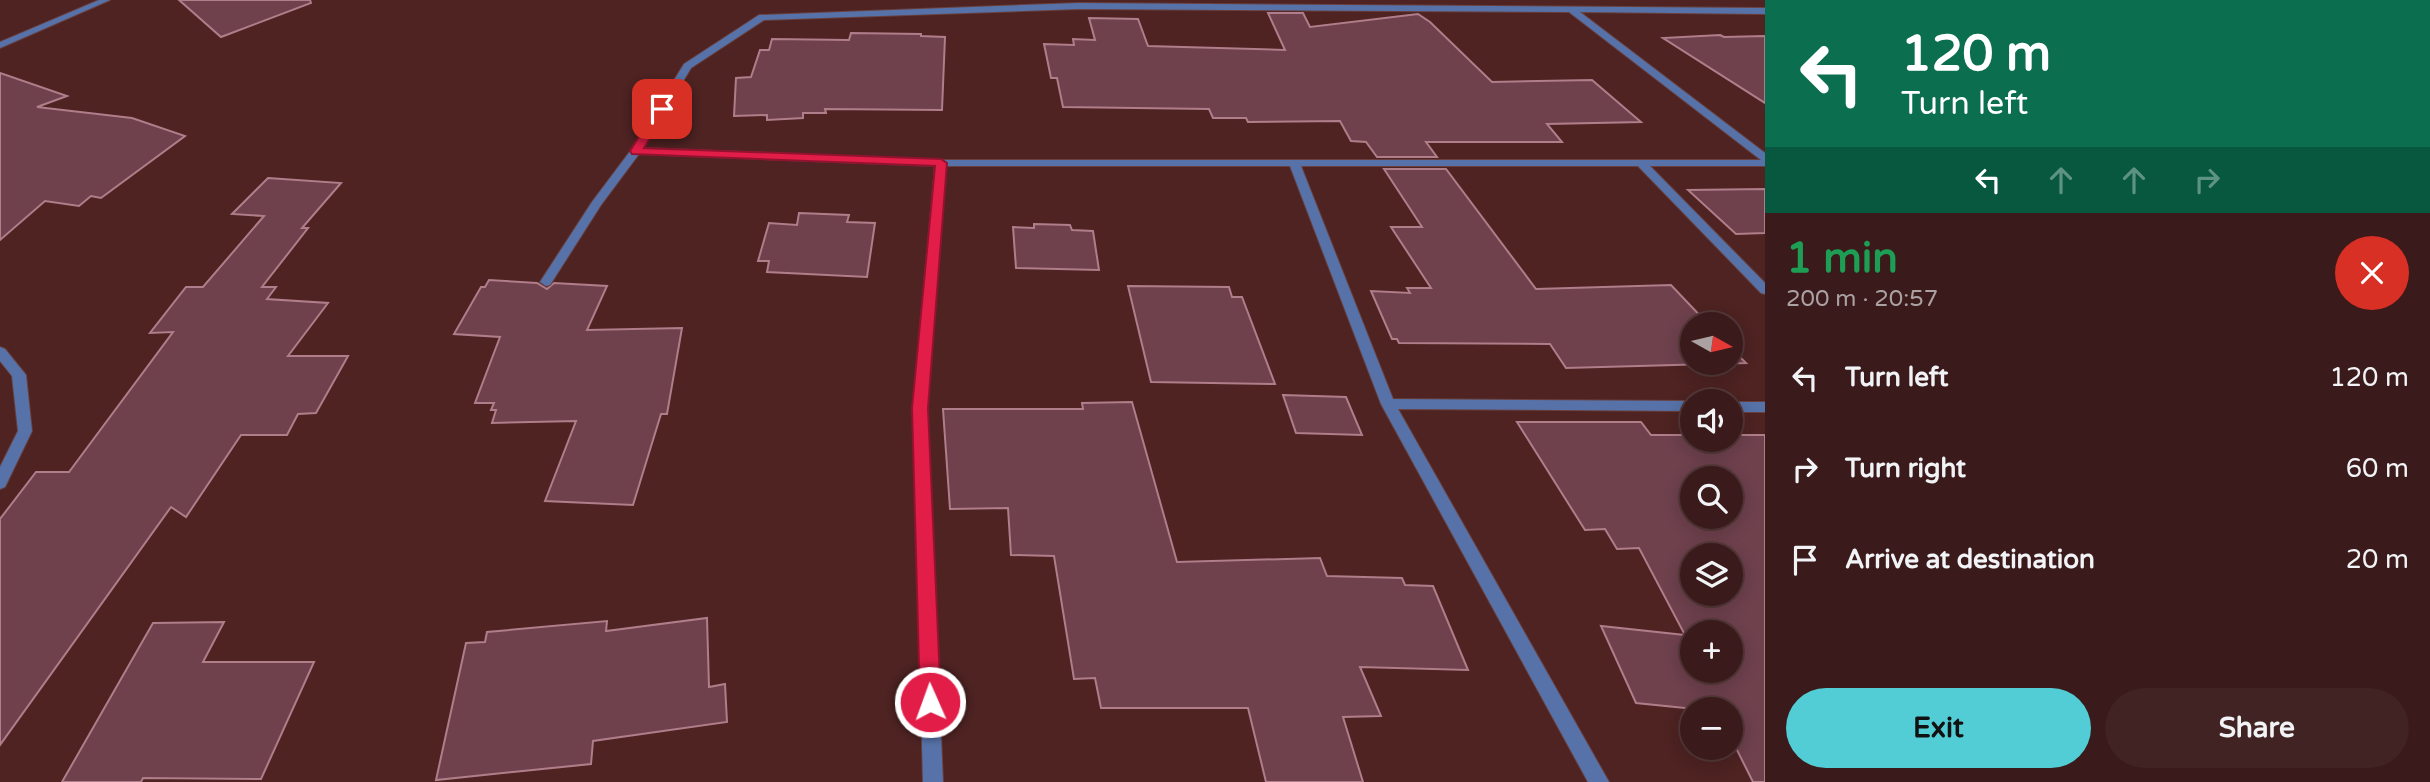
<!DOCTYPE html>
<meta charset="utf-8">
<style>
body{margin:0;font-family:"Varela Round",sans-serif;background:#412323;color:#f1f3f6;height:100vh;display:flex;flex-direction:column;font-size:26px;white-space:nowrap}
*{box-sizing:border-box;margin:0}
p{font-size:23px;color:#aba1a2}
.icon{flex:none;width:38px;height:38px;fill:none;stroke:currentColor;stroke-width:2;stroke-linecap:round;stroke-linejoin:round}
.map{position:relative;flex:1;overflow:hidden}
.side{display:flex;flex-direction:column;background:#3a1a1a;width:665px}
.side>*{flex:none}
.top-card{background:#0b6e4f;color:#fff;overflow:hidden}
.needle{width:46px;rotate:98deg}
.buttons{position:absolute;left:1680px;top:312px;display:grid;gap:14px}
.buttons a{display:grid;place-items:center;width:63px;height:63px;border-radius:50%;background:#3a1a1a;box-shadow:0 4px 18px #0003,0 0 0 2px #543839;font-size:35px}
.pin{position:absolute;display:grid;place-items:center;width:60px;height:60px;color:#fff;margin:-30px;border-radius:14px;box-shadow:0 4px 10px #0006}
.me{position:absolute;width:77px;margin:-38px;rotate:358deg;stroke-linejoin:round;filter:drop-shadow(0 0 5px #0008)}
.turn{display:flex;align-items:center;gap:24px;height:147px;padding:0 21px;font-size:32px}
.turn .icon{width:91px;height:91px;stroke-width:2.5}
.turn b{display:block;font-size:49px;line-height:60px}
.lanes{display:flex;align-items:center;height:66px;padding:0 21px;background:#0003;justify-content:center;gap:35px;direction:ltr}
.lanes .off{opacity:.35}
.round{display:grid;place-items:center;flex:none;width:74px;height:74px;border-radius:37px;background:#412323}
.head{display:flex;align-items:center;justify-content:space-between;height:119px;padding:0 21px}
h1{font-size:42px;font-weight:700;line-height:52px;color:#1e9e55}
.cta{display:flex;gap:14px;margin-top:auto;padding:14px 21px}
.cta a{flex:1;height:80px;border-radius:42px;background:#52ccd5;color:#111;font-size:28px;font-weight:700;line-height:80px;text-align:center}
.cta a+a{background:#412323;color:#f1f3f6}
ul{padding:0;list-style:none}
li{display:flex;align-items:center;gap:21px;height:91px;padding:0 21px}
li div{flex:1}
li b{display:block;font-size:26px}
li em{font-style:normal}
main{display:flex;flex:1;min-height:0}
.map>svg:first-child{display:block}
.building{fill:#6e414d;stroke:#b07d8a;stroke-width:2;fill-rule:evenodd}
.lines{fill:none;stroke-linecap:round;stroke-linejoin:round}
.minor-casing{stroke:#69403f;stroke-width:2}
.minor{fill:#5672a8;fill-rule:evenodd}
.route{fill:#e11d48;stroke:#92132f;stroke-width:2}
</style>
<main>
<div class="map">
<svg width="1765" height="782" viewBox="0 0 1765 782">
<rect width="100%" height="100%" fill="#4e2322"/>
<g class="building">
<path d="M179,0H310L311,3L221,37Z"/>
<path d="M1268,13H1303L1310,27L1418,14L1430,22L1492,82L1592,80L1641,122L1547,124L1562,142H1426L1437,157H1377L1366,142L1351,141L1340,121L1248,122L1246,118H1213L1209,109L1063,107L1057,78H1051L1044,44L1074,45L1073,39L1095,40L1089,18L1138,19L1148,46L1285,50Z"/>
<path d="M851,33L921,34V36L945,37L942,110L825,109L826,113H803V118L767,120V115L734,116L736,78L751,77L760,50H769L772,39L849,40Z"/>
<path d="M1720,35L1724,37L1765,36V103L1663,38Z"/>
<path d="M0,73L67,96L37,107L132,118L185,136L101,198L91,196L79,206L45,201L0,240Z"/>
<path d="M1384,169H1446L1536,289L1671,285L1708,324H1692V362H1731V348L1746,363L1566,368L1550,344L1399,343L1397,339H1392L1371,291L1410,293L1407,288H1431L1391,227H1422Z"/>
<path d="M268,178L341,183L302,228H308L262,287H276L267,299L328,303L288,356H348L316,413L298,414L287,435H241L186,517L171,507L0,745V519L36,472H69L173,332L150,333L186,287H203L264,216L232,214Z"/>
<path d="M1765,189V233L1736,234L1688,190Z"/>
<path d="M799,213L849,215L847,222L875,223L867,277L767,272L769,261H758L769,223L797,225Z"/>
<path d="M1034,224L1070,225L1072,230L1093,231L1099,270L1016,268L1013,227L1034,228Z"/>
<path d="M489,280L537,283L547,289L554,283L607,286L587,330L682,328L667,414H661L633,505L545,501L576,421L492,423L496,410H491L494,403H475L500,337L454,334L481,287H485Z"/>
<path d="M1128,286L1229,287L1232,297H1242L1275,384L1151,382Z"/>
<path d="M1283,395L1346,397L1362,435L1296,433Z"/>
<path d="M1132,402L1177,562L1320,558L1327,576L1402,578L1405,585L1433,586L1468,670L1360,667L1381,716L1343,717L1363,782H1266L1248,708H1101L1095,678L1074,679L1054,556L1011,555L1008,508L950,509L943,409H1083L1082,403Z"/>
<path d="M1517,422H1641L1651,435H1692V439H1731V435H1765V782H1753L1731,738V709H1695L1636,703L1601,626L1685,635L1639,548L1617,549L1605,529L1585,530ZM1692,478H1731V516H1692ZM1692,555H1731V593H1692ZM1692,632H1731V670H1692Z"/>
<path d="M707,618L709,687L725,684L727,722L593,741L591,764L436,780L466,643L485,642L487,632L607,621L606,631Z"/>
<path d="M224,622L203,662H314L261,779L143,778L141,782H62L153,623Z"/>
</g>
<g class="lines">
<g class="minor-casing">
<g id="minor">
<path d="M99,0H110L0,48V42Z"/>
<path d="M1079,3L1765,8V14L1580,12L1765,153V166H1650L1765,283V294L1761,293L1638,166H1301L1393,399L1692,401V411L1398,409L1609,782H1588L1381,404L1290,166H946L927,408L943,782H923L913,408L935,166L639,154L601,205L550,285L546,286L540,282L592,202L631,150L684,64L759,15ZM1079,9L1569,12L1761,160H941L643,148L691,68L764,20Z"/>
<path d="M0,347L5,349L26,375L32,431L5,487L0,489V467L18,431L12,376L0,361Z"/>
<rect x="1731" y="402" width="34" height="10"/>
</g>
</g>
<use href="#minor" class="minor"/>
</g>
<path class="route" d="M662,105L668,109L644,148L941,159L947,163L928,408L941,702L938,709L930,712L923,709L920,702L912,408L935,166L632,154L630,151L656,109Z"/>
</svg>
<div class="buttons">
<a><svg class="needle" viewBox="-14 -14 28 28"><path d="M0-13l5 13h-10z" fill="#e53935"/><path d="M0 13l5-13h-10z" fill="#aba1a2"/></svg></a>
<a><svg class="icon" aria-label="sound" viewBox="0 0 24 24"><path d="M4 9h4l5-4v14l-5-4H4zM17 9q2 3 0 6"/></svg></a>
<a><svg class="icon" aria-label="search" viewBox="0 0 24 24"><circle cx="10" cy="10" r="6"/><path d="M15 15l6 6"/></svg></a>
<a><svg class="icon" aria-label="layers" viewBox="0 0 24 24"><path d="M12 4l9 5-9 5-9-5zM3 14l9 5 9-5"/></svg></a>
<a>+</a>
<a>−</a>
</div>
<div class="pin" style="left:662px;top:109px;background:#d93025"><svg class="icon" aria-label="arrive" viewBox="0 0 24 24"><path d="M6 21V4h12l-3 4 3 4H6"/></svg></div>
<svg class="me" style="left:930px;top:702px" viewBox="-20 -20 40 40"><circle r="17" fill="#e11d48" stroke="#fff" stroke-width="3"/><path d="M0-11L8 9 0 5-8 9z" fill="#fff"/></svg>
</div>
<section class="side">
<div class="top-card">
<div class="turn"><svg class="icon" aria-label="left" viewBox="0 0 24 24"><path d="M17 20v-9H6M10 6l-5 5 5 5"/></svg><div><b>120 m</b>Turn left</div></div>
<div class="lanes"><svg class="icon" aria-label="left" viewBox="0 0 24 24"><path d="M17 20v-9H6M10 6l-5 5 5 5"/></svg><svg class="icon off" aria-label="ahead" viewBox="0 0 24 24"><path d="M12 20V5M6 11l6-6 6 6"/></svg><svg class="icon off" aria-label="ahead" viewBox="0 0 24 24"><path d="M12 20V5M6 11l6-6 6 6"/></svg><svg class="icon off" aria-label="right" viewBox="0 0 24 24"><path d="M7 20v-9h11M14 6l5 5-5 5"/></svg></div>
</div>
<div class="head"><div><h1>1 min</h1><p>200 m · 20:57</p></div><a class="round" style="background:#d93025;color:#fff"><svg class="icon" aria-label="close" viewBox="0 0 24 24"><path d="M6 6l12 12M18 6L6 18"/></svg></a></div>
<ul>
<li><svg class="icon" aria-label="left" viewBox="0 0 24 24"><path d="M17 20v-9H6M10 6l-5 5 5 5"/></svg><div><b>Turn left</b></div><em>120 m</em></li>
<li><svg class="icon" aria-label="right" viewBox="0 0 24 24"><path d="M7 20v-9h11M14 6l5 5-5 5"/></svg><div><b>Turn right</b></div><em>60 m</em></li>
<li><svg class="icon" aria-label="arrive" viewBox="0 0 24 24"><path d="M6 21V4h12l-3 4 3 4H6"/></svg><div><b>Arrive at destination</b></div><em>20 m</em></li>
</ul>
<div class="cta"><a>Exit</a><a>Share</a></div>
</section>
</main>
